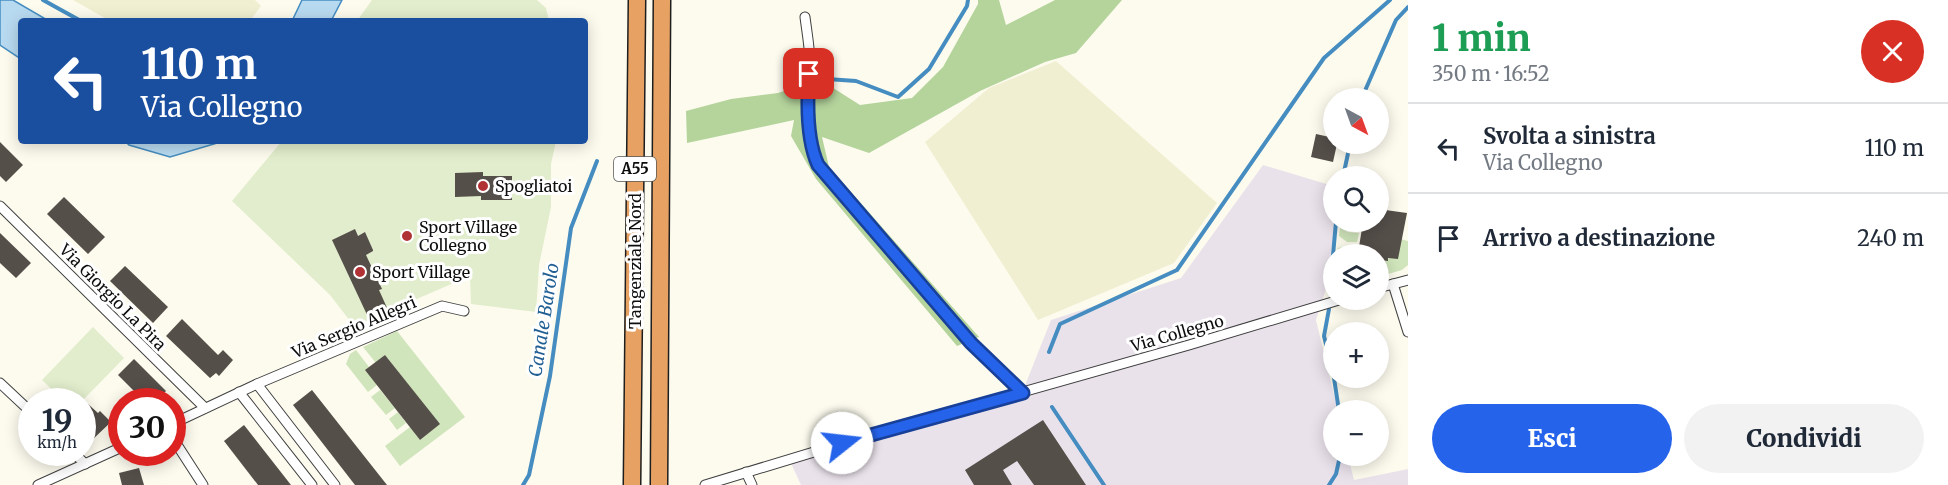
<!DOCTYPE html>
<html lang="it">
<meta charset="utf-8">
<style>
body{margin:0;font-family:Merriweather,serif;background:#f2f2f3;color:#1f2937;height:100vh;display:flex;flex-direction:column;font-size:22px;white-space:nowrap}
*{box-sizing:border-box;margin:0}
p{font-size:20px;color:#747a83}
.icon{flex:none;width:33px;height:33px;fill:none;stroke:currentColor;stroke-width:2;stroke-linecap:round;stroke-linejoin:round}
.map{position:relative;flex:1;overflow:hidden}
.details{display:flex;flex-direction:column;background:#fff;width:540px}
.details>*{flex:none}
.hud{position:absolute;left:18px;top:18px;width:570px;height:126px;border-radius:6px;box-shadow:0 3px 15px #0003;background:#1a4fa0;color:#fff;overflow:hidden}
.needle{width:39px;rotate:139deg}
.tools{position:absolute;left:1323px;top:88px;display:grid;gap:12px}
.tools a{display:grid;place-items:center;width:66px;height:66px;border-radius:50%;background:#fff;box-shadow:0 3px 15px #0003;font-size:30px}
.speed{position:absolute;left:18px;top:388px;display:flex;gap:12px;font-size:30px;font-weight:700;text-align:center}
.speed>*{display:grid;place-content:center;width:78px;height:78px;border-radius:50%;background:#fff;box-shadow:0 3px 15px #0003;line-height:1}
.speed small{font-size:15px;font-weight:400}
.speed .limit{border:9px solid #d22;background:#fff;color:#111}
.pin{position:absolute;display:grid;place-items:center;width:51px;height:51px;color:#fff;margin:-26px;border-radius:12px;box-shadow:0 3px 9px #0006}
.me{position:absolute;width:66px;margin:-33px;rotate:74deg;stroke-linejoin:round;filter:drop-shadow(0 0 4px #0008)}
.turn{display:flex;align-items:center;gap:21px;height:126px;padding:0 24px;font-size:27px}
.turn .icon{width:78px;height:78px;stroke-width:2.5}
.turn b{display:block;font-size:42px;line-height:51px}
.round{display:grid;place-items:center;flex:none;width:63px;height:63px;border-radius:32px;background:#f2f2f3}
.headline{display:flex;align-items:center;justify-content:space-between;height:102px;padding:0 24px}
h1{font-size:36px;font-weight:800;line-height:45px;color:#1e9e55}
.action{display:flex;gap:12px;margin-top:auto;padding:12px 24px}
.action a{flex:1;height:69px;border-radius:36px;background:#2563eb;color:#fff;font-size:24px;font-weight:800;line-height:69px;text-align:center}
.action a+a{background:#f2f2f3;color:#1f2937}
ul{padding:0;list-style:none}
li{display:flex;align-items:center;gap:18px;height:90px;padding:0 24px;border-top:2px solid #e0e1e3}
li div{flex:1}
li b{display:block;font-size:22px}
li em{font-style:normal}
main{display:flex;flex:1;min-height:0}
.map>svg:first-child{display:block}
.industrial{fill:#eae2eb}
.farmland{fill:#f1efd1}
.green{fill:#d0e5bb}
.forest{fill:#b4d49c}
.pitch{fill:#e1edcc}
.water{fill:#b8daf0;stroke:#458dc1;stroke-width:1.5}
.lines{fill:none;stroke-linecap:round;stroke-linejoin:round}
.stream{stroke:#458dc1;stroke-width:4}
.building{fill:#554f4a}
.street-casing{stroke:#404040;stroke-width:11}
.highway-casing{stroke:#1e1e1e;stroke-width:19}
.street{stroke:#fff;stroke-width:9}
.highway{stroke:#e7a263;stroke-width:16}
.route-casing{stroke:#184099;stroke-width:15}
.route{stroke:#2563eb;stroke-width:10}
.poi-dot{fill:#b03235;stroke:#fff;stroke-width:2}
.labels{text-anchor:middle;stroke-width:6;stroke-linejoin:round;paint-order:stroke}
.shield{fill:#fff;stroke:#565656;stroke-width:1.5}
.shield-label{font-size:15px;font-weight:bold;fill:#0d0d0d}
.poi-label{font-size:16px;fill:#0d0d0d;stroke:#fff;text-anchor:start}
.street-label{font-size:16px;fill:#0d0d0d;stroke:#fff}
.water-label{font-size:18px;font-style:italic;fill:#225f93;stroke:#fff}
</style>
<main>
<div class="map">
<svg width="1408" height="485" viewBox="0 0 1408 485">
<rect width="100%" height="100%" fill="#fdfbee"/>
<path class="industrial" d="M1263,165L1333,186L1334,222H1335L1326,289L1316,320L1338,411H1334V456H1348L1354,480L1408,469V485H801L789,459L1022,393L1051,320L1181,278Z"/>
<g class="farmland">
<path d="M73,0H255L261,6L250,21H110Z"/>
<path d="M1056,61L1217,203L1174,263L1038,320L925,142L989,88Z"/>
</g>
<g class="green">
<path d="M1340,228L1348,232L1359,233L1357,242H1347L1339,236Z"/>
<path d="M1401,239L1408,241V265L1402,270L1381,276V260L1387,261Z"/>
<path d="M1343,247L1356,248V254L1360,255H1337L1338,248Z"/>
<path d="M397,331L465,417L400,466L385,446L410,427L420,440L439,424L385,355L376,363L363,347Z"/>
<path d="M356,350L369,367L377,385L368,392L346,364L350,354Z"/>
<path d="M380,390L395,408L386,415L371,397Z"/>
<path d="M398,412L406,423L397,430L389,419Z"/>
</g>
<path class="forest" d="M978,0H999L1006,25L1055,0H1122L1076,53L1045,62L980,91L869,153L822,137L829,167L979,337L957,346L816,179L791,136L794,120L687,143L686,111L731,99L778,93L819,79L860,105L912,98L943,67L978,4Z"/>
<g class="pitch">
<path d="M372,0H537L546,8L549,21H357Z"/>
<path d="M282,141H556L551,164V207L539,265L536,312L471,304L470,276L354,326L330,295L232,201Z"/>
<path d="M93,327L124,358L81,402H65L42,380Z"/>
</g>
<g class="water">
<path d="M0,0H13L49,21H21V59L0,45Z"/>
<path d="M302,0H342L331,21H292Z"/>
<path d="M125,141H224L170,157L129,145Z"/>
</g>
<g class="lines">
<g class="stream">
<path d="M43,0L81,21"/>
<path d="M827,79L856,81L898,97L929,69L967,6L968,0"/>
<path d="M1364,93L1396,20L1408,7"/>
<path d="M1343,177L1350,144"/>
<path d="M1330,288L1336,222"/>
<path d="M1329,309L1324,336L1334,377"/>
<path d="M1049,352L1060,324L1177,270L1324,58L1390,0"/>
<path d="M1334,378L1339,411"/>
<path d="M1052,407L1104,485"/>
<path d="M523,485L529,475L550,376L571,228L597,161"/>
<path d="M1329,485L1336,474L1340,456"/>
</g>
</g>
<g class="building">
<path d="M1316,134L1334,138V144H1337L1333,162L1311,157Z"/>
<path d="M0,142L23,165L6,182L0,176Z"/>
<path d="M483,172V176H512V200H481V196L455,197V173Z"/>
<path d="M64,197L105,237L88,254L47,214Z"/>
<path d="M1378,209L1407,213L1398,259L1388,258V261L1378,260V255L1358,253L1363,222H1378Z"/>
<path d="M355,229L358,236L365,232L373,250V251L366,255L382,289L379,290L388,310L369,319L332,240Z"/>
<path d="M0,233L31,263L16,278L0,263Z"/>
<path d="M125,266L168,307L153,323L110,281Z"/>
<path d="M182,319L218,355L223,350L233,360L219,376L216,373L210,378L166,336Z"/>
<path d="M385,355L440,424L420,440L365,370Z"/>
<path d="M134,359L166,391L155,402H145L118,375Z"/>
<path d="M312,390L387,485H355L293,405Z"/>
<path d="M88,404L98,413L100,411L111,422L92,440L82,432V411Z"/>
<path d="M1043,420L1086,485H1034L1017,461L1003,470L1012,485H974L965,470Z"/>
<path d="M244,425L291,485H258L224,441Z"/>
<path d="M139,468L144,485H122L119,473Z"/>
</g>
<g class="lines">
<g class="street-casing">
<g id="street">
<path d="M805,17C807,33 810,49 810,64C809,97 803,134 818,165L971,343L1023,393"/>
<path d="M0,206L205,408"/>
<path d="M1393,284L1408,332"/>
<path d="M1378,288L1408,280"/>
<path d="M0,383L32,413"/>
<path d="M257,384L335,485"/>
<path d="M239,392L312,485"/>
<path d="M172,424L257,384L442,306L464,311"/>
<path d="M172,437L203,485"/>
<path d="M74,453L85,464"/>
<path d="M746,472L752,485"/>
<path d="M38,485L122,447"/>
<path d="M705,485L860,438L1189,345L1339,300"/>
</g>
</g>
<g class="highway-casing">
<g id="highway">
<path d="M632,485L637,0"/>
<path d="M659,485L662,0"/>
</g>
</g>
<use href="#street" class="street"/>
<use href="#highway" class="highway"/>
</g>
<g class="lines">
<g class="route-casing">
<path id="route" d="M809,74C807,102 806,139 818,165L971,343L1023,393L842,443"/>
</g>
<use href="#route" class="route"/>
</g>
<g class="poi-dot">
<circle cx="483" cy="186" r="6"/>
<circle cx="407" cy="236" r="6"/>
<circle cx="360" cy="272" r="6"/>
</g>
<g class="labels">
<rect class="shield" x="614" y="157" width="42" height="24" rx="4.5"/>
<g class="shield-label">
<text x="635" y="174">A55</text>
</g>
<g class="poi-label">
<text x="495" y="192">Spogliatoi</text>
<text x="419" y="233">Sport Village<tspan x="419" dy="18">Collegno</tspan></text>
<text x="372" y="278">Sport Village</text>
</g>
<g class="street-label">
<text transform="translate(635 261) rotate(-90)" y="6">Tangenziale Nord</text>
<text transform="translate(113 297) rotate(45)" y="6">Via Giorgio La Pira</text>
<text transform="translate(354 327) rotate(-23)" y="6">Via Sergio Allegri</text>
<text transform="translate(1177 333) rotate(-16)" y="6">Via Collegno</text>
</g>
<g class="water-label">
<text transform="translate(544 320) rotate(-81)" y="6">Canale Barolo</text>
</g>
</g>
</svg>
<div class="tools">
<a><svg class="needle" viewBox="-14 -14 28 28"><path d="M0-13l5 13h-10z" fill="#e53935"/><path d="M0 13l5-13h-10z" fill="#747a83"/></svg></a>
<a><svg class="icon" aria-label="search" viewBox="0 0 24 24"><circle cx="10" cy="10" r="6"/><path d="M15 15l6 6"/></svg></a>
<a><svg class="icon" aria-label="layers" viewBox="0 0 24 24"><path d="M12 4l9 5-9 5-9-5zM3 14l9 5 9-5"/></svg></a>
<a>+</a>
<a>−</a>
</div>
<div class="speed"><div>19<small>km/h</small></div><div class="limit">30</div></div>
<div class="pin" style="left:809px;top:74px;background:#d93025"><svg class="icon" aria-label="arrive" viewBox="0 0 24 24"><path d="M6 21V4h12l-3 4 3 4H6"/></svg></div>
<svg class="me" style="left:842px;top:443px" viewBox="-20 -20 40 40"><circle r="19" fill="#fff"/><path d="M0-13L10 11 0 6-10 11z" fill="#2563eb"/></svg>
<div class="hud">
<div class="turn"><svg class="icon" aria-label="left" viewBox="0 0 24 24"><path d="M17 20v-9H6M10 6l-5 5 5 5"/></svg><div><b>110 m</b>Via Collegno</div></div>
</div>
</div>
<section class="details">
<div class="headline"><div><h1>1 min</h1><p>350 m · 16:52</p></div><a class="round" style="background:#d93025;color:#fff"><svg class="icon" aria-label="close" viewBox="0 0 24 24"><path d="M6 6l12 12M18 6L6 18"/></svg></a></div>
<ul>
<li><svg class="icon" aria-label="left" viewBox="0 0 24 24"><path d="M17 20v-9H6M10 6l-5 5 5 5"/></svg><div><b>Svolta a sinistra</b><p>Via Collegno</p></div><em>110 m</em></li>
<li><svg class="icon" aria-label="arrive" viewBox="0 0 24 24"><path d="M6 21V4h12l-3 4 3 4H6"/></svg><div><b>Arrivo a destinazione</b></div><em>240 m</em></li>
</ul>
<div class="action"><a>Esci</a><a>Condividi</a></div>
</section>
</main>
